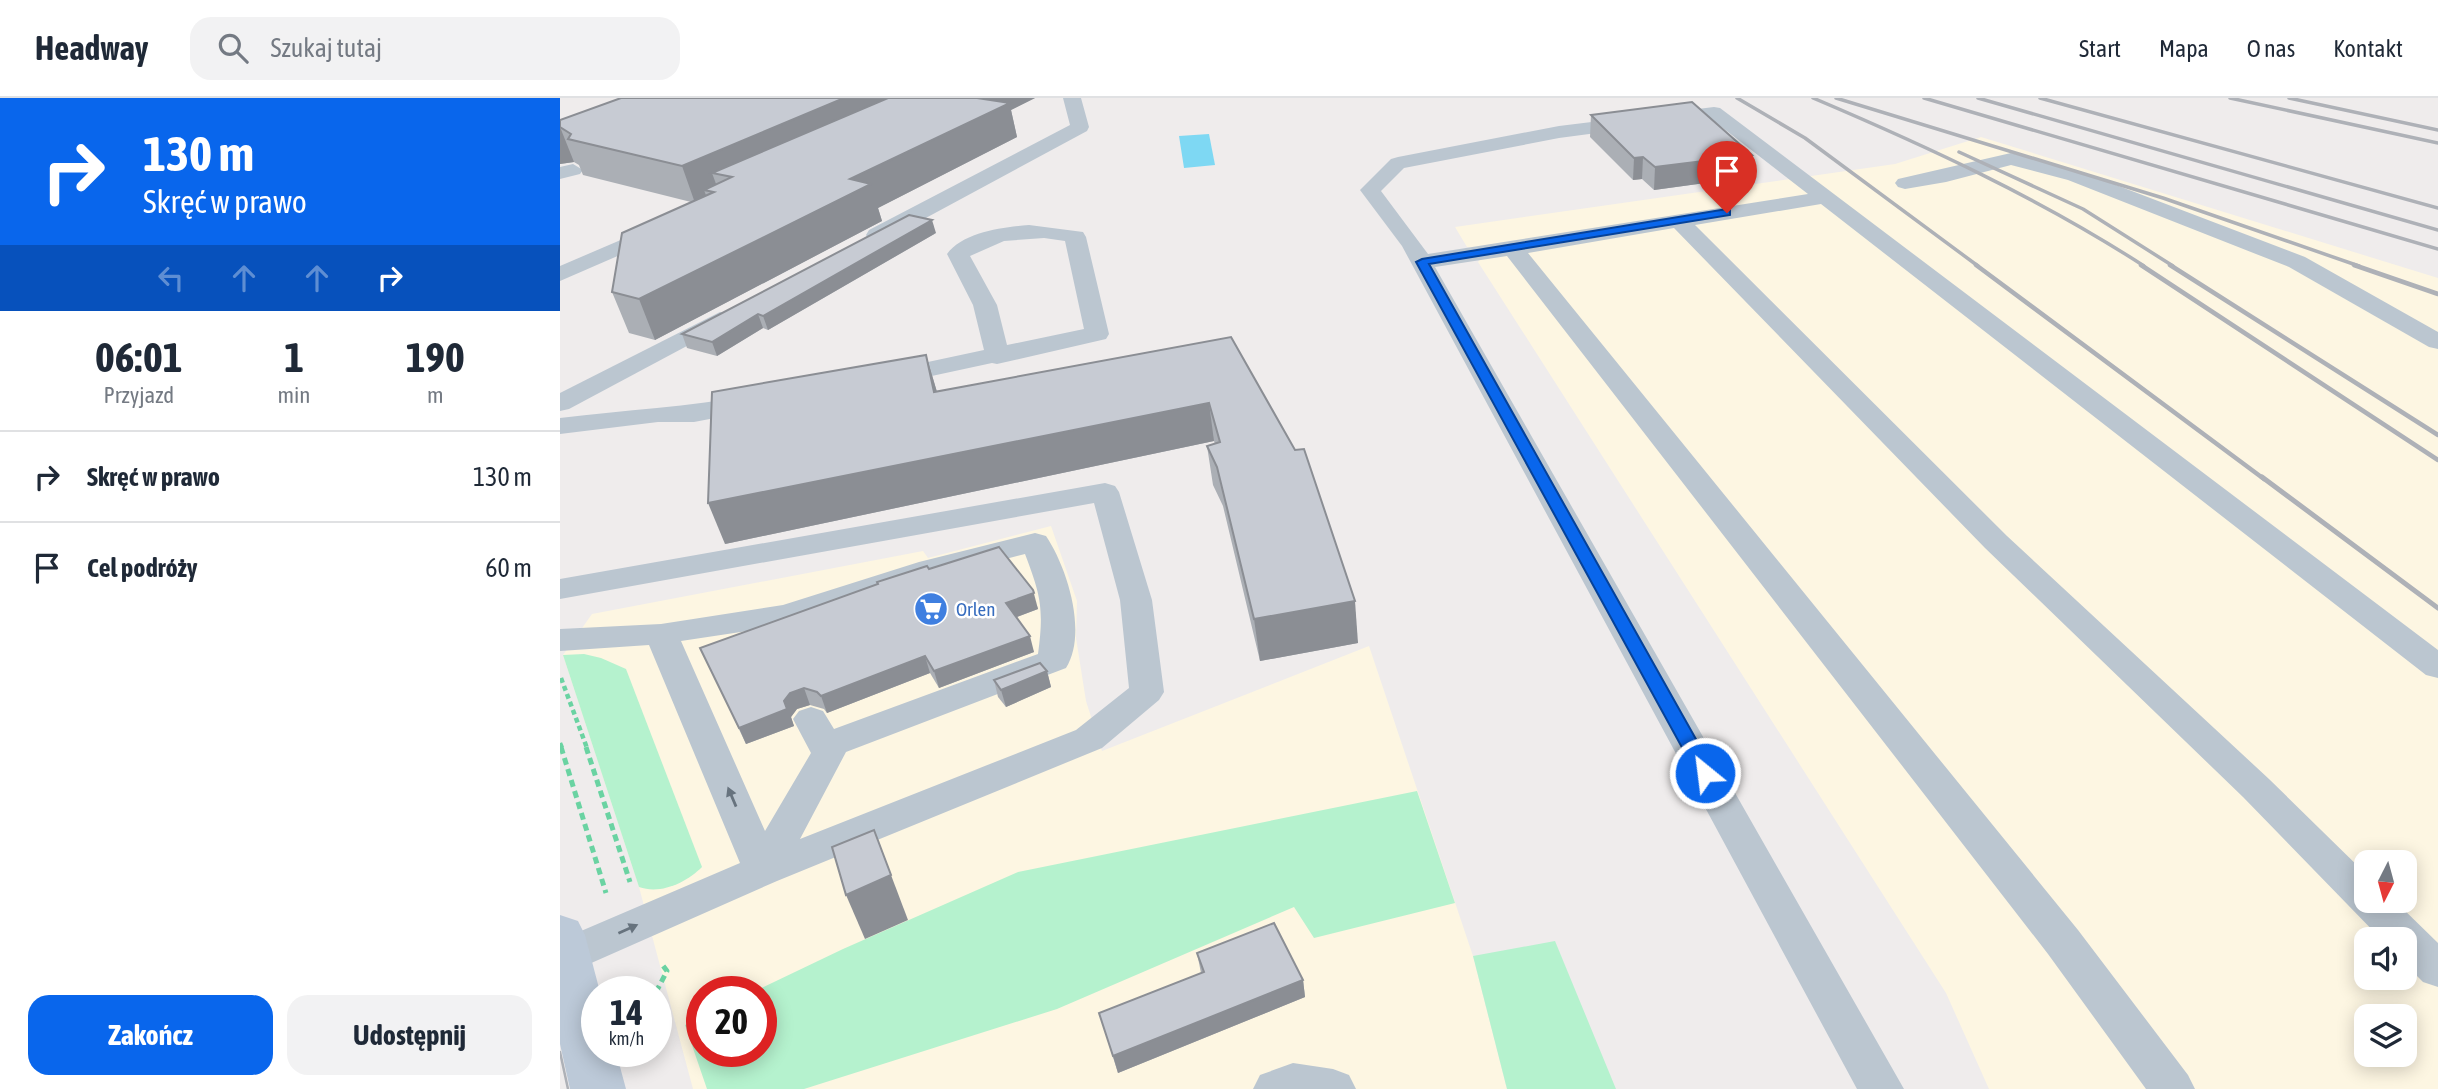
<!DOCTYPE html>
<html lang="pl">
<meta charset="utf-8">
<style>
body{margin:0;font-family:"Asap Condensed",sans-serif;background:#f2f2f3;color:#1f2937;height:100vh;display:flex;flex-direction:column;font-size:26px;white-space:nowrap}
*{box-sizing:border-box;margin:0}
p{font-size:23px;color:#747a83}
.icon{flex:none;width:38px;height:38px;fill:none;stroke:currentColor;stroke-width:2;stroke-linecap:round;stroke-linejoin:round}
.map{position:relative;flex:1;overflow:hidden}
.panel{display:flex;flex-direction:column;background:#fff;width:560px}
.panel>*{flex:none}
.guide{background:#0966ec;color:#fff;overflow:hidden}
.needle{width:46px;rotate:186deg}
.controls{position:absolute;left:1794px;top:752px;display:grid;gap:14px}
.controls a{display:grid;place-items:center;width:63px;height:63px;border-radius:14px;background:#fff;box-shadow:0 4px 18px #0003;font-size:35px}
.speed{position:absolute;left:21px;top:878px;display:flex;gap:14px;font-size:35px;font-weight:700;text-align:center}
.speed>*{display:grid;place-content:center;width:91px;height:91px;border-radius:50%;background:#fff;box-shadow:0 4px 18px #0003;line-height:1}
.speed small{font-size:18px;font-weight:400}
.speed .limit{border:10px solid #d22;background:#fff;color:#111}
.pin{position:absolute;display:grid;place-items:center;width:60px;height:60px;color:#fff;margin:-72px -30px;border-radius:50% 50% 50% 0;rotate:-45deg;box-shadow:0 0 7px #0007}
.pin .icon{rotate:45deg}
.me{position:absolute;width:77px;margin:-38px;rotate:331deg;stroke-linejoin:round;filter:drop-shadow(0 0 5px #0008)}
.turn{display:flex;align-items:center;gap:24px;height:147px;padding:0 28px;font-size:32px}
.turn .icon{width:91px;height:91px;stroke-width:2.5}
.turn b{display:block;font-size:49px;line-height:60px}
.lanes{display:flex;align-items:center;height:66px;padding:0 28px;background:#0003;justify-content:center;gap:35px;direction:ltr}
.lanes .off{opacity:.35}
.eta{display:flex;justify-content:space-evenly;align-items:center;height:119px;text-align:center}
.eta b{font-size:42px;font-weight:700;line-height:49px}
.action{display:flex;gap:14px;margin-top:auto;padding:14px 28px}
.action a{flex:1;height:80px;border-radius:21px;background:#0966ec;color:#fff;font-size:28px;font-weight:700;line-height:80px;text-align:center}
.action a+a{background:#f2f2f3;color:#1f2937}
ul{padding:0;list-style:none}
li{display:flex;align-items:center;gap:21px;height:91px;padding:0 28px;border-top:2px solid #e0e1e3}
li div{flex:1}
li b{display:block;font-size:26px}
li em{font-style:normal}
header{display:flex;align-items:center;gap:42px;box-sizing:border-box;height:98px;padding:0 35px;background:#fff;border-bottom:2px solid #e0e1e3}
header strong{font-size:33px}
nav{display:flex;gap:38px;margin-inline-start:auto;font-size:24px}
.search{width:490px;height:63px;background:#f2f2f3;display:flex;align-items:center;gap:18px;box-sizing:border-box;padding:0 24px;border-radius:21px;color:#747a83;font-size:26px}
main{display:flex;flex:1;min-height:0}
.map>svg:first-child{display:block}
.commercial{fill:#fdf6e2;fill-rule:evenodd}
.green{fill:#b5f2ce}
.water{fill:#7ed8f3}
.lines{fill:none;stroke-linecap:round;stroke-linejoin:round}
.path-far1{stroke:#6ad3a2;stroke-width:4.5;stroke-dasharray:5 3.5;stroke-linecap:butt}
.path{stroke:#6ad3a2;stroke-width:5;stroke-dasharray:7 4.5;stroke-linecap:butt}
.lane{fill:#bbc6d0;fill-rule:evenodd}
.secondary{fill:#bcc9d8;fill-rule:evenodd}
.tram{stroke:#aeb1b7;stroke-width:2.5}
.rail-far2{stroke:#aeb1b7;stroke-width:3.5}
.rail-far1{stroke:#aeb1b7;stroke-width:4.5}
.rail{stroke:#aeb1b7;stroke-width:5}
.wall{fill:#abafb5}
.shaded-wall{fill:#8b8e94}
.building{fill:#c7cbd3;stroke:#8b8e94;stroke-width:2}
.oneway{fill:#67737e}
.route{fill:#0966ec;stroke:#064299;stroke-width:2}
.labels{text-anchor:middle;stroke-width:5;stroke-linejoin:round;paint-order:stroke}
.shop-label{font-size:19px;fill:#366cbe;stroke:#fff;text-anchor:start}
</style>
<header>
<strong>Headway</strong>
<div class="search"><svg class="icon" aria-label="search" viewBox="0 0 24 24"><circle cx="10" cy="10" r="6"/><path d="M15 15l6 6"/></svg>Szukaj tutaj</div>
<nav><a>Start</a><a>Mapa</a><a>O nas</a><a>Kontakt</a></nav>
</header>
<main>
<section class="panel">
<div class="guide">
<div class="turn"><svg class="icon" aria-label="right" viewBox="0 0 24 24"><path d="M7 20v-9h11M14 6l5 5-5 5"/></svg><div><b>130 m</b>Skręć w prawo</div></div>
<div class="lanes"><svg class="icon off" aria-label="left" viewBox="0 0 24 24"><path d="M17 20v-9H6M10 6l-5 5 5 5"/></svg><svg class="icon off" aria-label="ahead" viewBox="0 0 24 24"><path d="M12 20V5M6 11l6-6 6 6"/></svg><svg class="icon off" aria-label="ahead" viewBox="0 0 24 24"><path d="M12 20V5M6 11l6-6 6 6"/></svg><svg class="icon" aria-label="right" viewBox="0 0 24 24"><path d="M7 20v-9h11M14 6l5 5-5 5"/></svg></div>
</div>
<div class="eta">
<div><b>06:01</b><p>Przyjazd</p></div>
<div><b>1</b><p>min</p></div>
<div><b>190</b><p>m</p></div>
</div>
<ul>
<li><svg class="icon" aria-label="right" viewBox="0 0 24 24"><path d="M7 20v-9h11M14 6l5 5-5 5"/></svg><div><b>Skręć w prawo</b></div><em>130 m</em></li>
<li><svg class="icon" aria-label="arrive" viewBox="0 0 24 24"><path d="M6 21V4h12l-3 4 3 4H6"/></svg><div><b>Cel podróży</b></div><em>60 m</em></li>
</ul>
<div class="action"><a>Zakończ</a><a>Udostępnij</a></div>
</section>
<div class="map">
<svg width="1878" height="991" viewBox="0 0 1878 991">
<rect width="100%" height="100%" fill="#efecec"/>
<g class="commercial">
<path d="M1421,39L1878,180V991H1429L1386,895L918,164L920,161L913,150L907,149L895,129L1335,66ZM1806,765H1844V803H1806ZM1806,842H1844V880H1806ZM1806,919H1844V957H1806Z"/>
<path d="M491,428L517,503L516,540L526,603L542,653L809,548L913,858L947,991H133L79,789L3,557L32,516L363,453L368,460ZM142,894H201V954H142Z"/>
</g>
<g class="green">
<path d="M24,556L41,560L66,571L142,769C127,784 101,797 79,789L3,557Z"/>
<path d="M857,693L895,805L754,840L734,809L497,911L244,991H147L125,927L142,919V954H201V894H193L283,851L458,774Z"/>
<path d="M995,843L1056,991H947L913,858Z"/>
</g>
<path class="water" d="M649,36L655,67L624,70L619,38Z"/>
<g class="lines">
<g class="path-far1">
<path d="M1,580L27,650"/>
<path d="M0,645L2,650"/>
</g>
<g class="path">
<path d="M1,649L46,795"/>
<path d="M26,649L70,784"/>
<path d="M96,894L107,873L101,865"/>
</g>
<g class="lane">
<path d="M503,0H521L529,29L527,33L325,142H309L306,137L309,132L510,27Z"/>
<path d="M1154,9L1160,10L1878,552V580L1866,577L1261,106L1135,127L1447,438L1709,681L1806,776V803H1835L1878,845V889L1863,884L1844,865V842H1822L1683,699L1425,450L1114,130L968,155L1518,832L1628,977L1635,991H1586L1488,856L947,158L875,169L1344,991H1297L842,148L800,92L831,61L838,59L999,28ZM1150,20L1248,96L868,156L821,93L844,70L999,40Z"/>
<path d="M1451,55L1522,74L1745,159L1878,234V251L1869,249L1729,169L1508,82L1451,67L1386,84L1345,91L1338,89L1335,85L1338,81Z"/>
<path d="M13,66L23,72L20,76L0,81V69Z"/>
<path d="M98,126L106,127L109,132L106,137L0,183V168Z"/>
<path d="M469,127L523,134L526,139L549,236L546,241L437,266L432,265L330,287L321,284L317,279L321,274L424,252L413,207L387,156C403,134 444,129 469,127ZM484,140L505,143L524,231L447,247L437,207L410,158L444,143Z"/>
<path d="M160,214L168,216L172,221L168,226L9,311L0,313V295Z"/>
<path d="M193,297L202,299L206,305L202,311L134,324H98L0,336V320C65,312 129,309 193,297Z"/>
<path d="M545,385L555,388L559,394L592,502L604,594L599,602L542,650L217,783L20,870L5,875L0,873V842L180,765L89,547L0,553V531L101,526L223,507L359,464L475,435L486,438C507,469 528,535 506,570L286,654L240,741L516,632L569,590L560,502L534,405L0,501V481ZM465,456C481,498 484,511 478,556L274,631L263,613L251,609L239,613L233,621L251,655L205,733L121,543L227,527L381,478Z"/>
<path d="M733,965L773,971L789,977L796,991H693L700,977Z"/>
</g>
<path class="secondary" d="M0,817L18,823L25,837L40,894H37V954H56L66,991H10L0,946Z"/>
<path class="tram" d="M0,954L8,991"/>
<g class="rail-far2">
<path d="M1177,0L1245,40L1418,168"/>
<path d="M1253,0C1366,48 1481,101 1584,168"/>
<path d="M1276,0L1603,100L1799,168"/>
<path d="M1364,0L1878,151"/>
<path d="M1418,0L1878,132"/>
<path d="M1480,0L1878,110"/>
<path d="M1670,0L1878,45"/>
<path d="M1729,0L1878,32"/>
<path d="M1399,54L1523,111L1613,168"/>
</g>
<g class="rail-far1">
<path d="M1416,167L1704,381"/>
<path d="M1581,167L1878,362"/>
<path d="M1610,167L1878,337"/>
<path d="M1794,167L1878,196"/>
</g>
<path class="rail" d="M1702,379L1878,510"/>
</g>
<g class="wall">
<path d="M61,0H475L451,12L457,39L318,110L322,123L95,242L69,235L52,194L131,104L23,77L19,67L14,64L0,66V22Z"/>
<path d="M1031,17L1189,79L1094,92L1082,81L1073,82L1030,39Z"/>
<path d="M376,135L208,232L203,230L157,258L127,250L122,236Z"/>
<path d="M671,239L798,545L700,563L663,408L653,387L647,348L655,346L654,343L165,446L366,257L377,294Z"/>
<path d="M369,471L477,508L478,511L457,519L474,554L379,590L370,575L267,615L264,611L250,607L237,611L231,619L234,628L186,646L148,566Z"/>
<path d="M487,573L491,589L446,609L438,599L434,582Z"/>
<path d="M637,855L743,882L745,899L558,975L539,915L641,875Z"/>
</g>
<g class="shaded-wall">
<path d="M284,0H371L172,79L152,75L159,94L144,92L147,100L135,105L122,68Z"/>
<path d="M404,0H475L451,12L457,39L318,110L322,123L95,242L79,201L290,81Z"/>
<path d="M0,29L14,64L0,66Z"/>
<path d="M1192,57L1189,79L1094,92L1095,69Z"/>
<path d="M1083,59L1082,81L1073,82L1074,60Z"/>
<path d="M372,122L376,135L208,232L203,218Z"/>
<path d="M198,216L203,230L157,258L152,244Z"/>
<path d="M366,257L377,294H374Z"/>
<path d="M649,305L654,343L165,446L148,405Z"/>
<path d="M473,492L478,511L451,521L446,505Z"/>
<path d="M795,503L798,545L700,563L694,521Z"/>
<path d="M470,538L474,554L379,590L374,573Z"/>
<path d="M365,558L370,575L267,615L261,598Z"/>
<path d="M487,573L491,589L446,609L441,592Z"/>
<path d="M244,590L250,607L237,611L231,619L234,628L186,646L179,630L224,603L230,595Z"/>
<path d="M314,732L348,822L305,841L286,797Z"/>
<path d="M743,882L745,899L558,975L553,958Z"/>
</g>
<g class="building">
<path d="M61,0H284L122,68L8,41L11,36L0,29V22Z"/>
<path d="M328,0H417L450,5L290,81L311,86L79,201L52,194L62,135L154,94L144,92L172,79L152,75Z"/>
<path d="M1132,4L1192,57L1095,69L1083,59L1074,60L1031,17Z"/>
<path d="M349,117L372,122L203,218L198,216L152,244L122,236Z"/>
<path d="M671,239L735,352L744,351L795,503L694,521L657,369L647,348L660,344L649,305L148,405L152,294L366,257L374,294Z"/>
<path d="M439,449L473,492L474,495L446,505L470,538L374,573L365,558L261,598L257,594L244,590L230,595L224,603L227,611L179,630L140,550L318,486L317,484L367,468L369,471Z"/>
<path d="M480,565L487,573L441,592L434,582Z"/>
<path d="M314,732L331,777L286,797L272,749Z"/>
<path d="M714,825L743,882L553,958L539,915L644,874L637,855Z"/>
</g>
<defs><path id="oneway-solid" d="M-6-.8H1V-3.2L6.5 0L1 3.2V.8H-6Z" transform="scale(1.75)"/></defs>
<g class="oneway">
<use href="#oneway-solid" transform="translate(172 699) rotate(-113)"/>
<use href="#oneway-solid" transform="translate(68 831) rotate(-24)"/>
</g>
<path class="route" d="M1167,111L1170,112V117L869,166L1155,675L1152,679H1139L1136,675L856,164L862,161Z"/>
<defs>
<g id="supermarket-disc" transform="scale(1.75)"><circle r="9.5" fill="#3f7fe0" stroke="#fff"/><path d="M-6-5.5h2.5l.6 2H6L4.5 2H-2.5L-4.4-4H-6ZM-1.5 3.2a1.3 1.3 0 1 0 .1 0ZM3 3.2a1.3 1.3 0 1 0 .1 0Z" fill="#fff"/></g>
</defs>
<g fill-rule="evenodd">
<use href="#supermarket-disc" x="371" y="511"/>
</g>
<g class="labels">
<g class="shop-label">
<text x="396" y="518">Orlen</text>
</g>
</g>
</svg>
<div class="controls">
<a><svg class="needle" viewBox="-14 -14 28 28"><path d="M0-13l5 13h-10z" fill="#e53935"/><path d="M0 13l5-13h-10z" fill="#747a83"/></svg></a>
<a><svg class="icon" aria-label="sound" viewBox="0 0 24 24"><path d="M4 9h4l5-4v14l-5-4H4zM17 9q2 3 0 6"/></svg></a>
<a><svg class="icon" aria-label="layers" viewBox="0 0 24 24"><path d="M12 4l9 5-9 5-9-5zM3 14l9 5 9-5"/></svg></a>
</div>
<div class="speed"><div>14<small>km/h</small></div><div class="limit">20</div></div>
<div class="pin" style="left:1167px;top:115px;background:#d93025"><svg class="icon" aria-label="arrive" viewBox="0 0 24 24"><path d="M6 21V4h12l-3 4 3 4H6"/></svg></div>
<svg class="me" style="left:1145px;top:675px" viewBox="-20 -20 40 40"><circle r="17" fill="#0966ec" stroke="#fff" stroke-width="3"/><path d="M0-11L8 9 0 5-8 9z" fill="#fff"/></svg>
</div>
</main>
